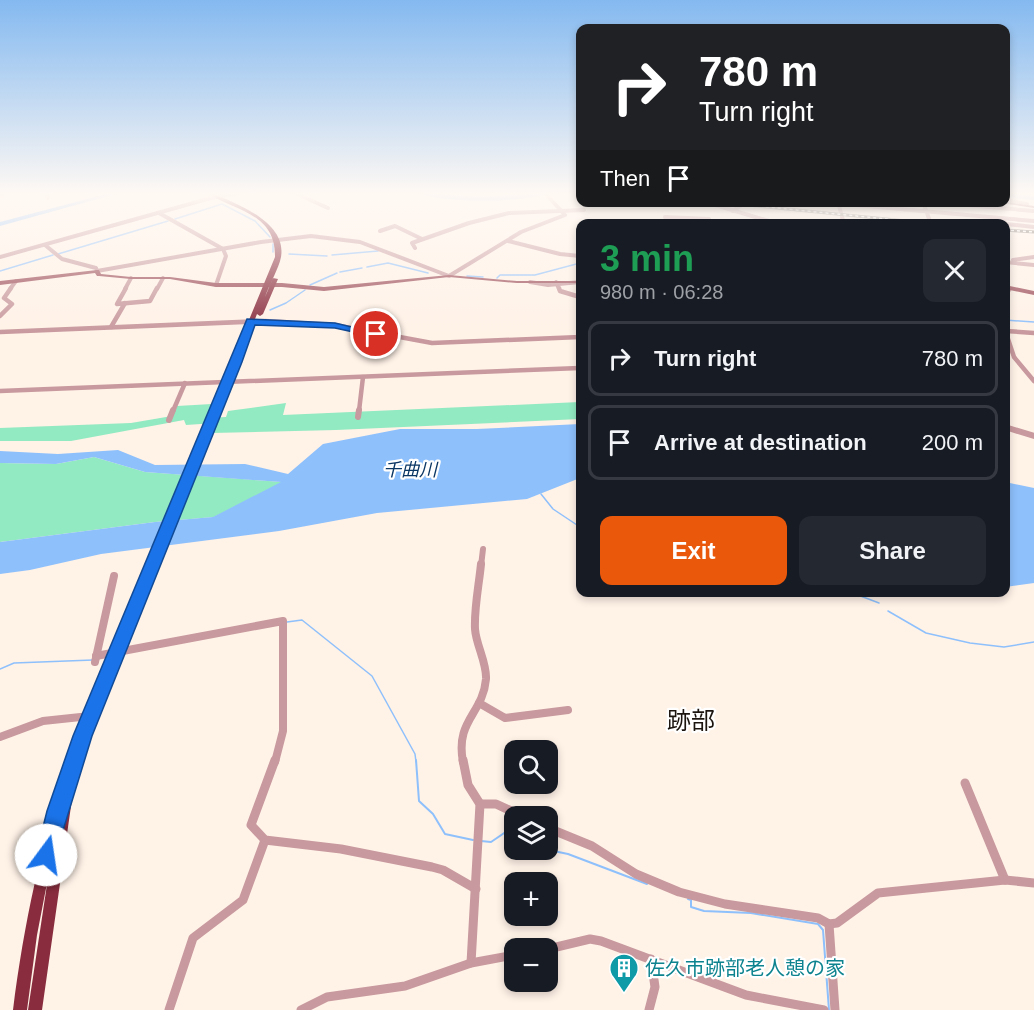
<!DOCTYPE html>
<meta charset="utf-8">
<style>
body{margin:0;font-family:Arial,"Noto Sans JP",sans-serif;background:#242831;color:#f1f3f6;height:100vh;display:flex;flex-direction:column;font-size:22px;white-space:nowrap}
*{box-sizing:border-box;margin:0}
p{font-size:20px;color:#9ea1a6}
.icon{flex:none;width:33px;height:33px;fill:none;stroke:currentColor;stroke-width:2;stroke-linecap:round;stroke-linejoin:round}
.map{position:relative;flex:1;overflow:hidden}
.details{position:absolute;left:576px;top:219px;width:434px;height:378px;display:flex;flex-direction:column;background:#171b24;border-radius:12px;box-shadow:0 3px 9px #0003}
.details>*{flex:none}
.hud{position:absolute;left:576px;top:24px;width:434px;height:183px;border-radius:12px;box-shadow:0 3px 9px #0003;background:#202124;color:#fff;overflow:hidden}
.tools{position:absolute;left:504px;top:740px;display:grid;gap:12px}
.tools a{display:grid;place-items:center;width:54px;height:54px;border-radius:12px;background:#171b24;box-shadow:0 3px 9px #0003;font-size:30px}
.pin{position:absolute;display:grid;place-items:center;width:51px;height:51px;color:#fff;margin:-26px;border:3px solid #fff;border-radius:50%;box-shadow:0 2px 6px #0007}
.me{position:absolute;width:66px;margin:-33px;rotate:14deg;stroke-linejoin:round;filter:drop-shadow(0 0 4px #0008)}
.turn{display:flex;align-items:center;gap:21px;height:126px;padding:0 24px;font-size:27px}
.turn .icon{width:78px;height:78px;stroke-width:2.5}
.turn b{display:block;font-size:42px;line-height:51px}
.then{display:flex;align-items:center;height:57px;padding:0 24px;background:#0003;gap:12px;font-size:22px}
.round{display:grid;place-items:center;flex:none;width:63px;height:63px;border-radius:12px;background:#242831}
.overview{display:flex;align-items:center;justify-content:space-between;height:102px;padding:0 24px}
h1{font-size:36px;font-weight:600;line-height:45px;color:#1e9e55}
.cta{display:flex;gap:12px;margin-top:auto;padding:12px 24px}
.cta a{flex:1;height:69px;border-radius:12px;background:#ea580c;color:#fff;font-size:24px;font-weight:600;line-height:69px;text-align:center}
.cta a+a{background:#242831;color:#f1f3f6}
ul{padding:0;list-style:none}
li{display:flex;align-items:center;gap:18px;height:75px;margin:0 12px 9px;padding:0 12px;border:3px solid #363941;border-radius:12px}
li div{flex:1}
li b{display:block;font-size:22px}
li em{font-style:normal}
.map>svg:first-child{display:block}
.green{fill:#92eac2}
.water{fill:#8ec0fc}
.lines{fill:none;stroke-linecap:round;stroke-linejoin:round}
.stream-far1{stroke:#8ec0fc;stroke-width:1.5}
.stream{stroke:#8ec0fc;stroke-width:2}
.river{fill:#8ec0fc;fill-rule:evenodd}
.minor-far4{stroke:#c8999e;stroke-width:4}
.minor-far3{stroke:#c8999e;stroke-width:4.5}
.minor-far2{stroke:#c8999e;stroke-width:6}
.minor-far1{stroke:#c8999e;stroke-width:8}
.minor{stroke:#c8999e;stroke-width:9}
.major{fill:#9b4b57;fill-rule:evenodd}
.highway{fill:#892d3e;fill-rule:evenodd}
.rail-casing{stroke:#696059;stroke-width:3}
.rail{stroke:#fff;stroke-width:1.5;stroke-dasharray:3;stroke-linecap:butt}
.route{fill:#1a73e8;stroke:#114b97;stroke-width:1.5}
.labels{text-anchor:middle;stroke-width:4.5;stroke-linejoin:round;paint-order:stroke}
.water-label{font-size:18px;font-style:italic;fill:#0a3664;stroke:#fff}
.near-culture-label{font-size:20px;fill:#0d838f;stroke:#fff;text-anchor:start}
.near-quarter-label{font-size:24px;fill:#1c150f;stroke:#fff}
</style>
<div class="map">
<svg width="1034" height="1010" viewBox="0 0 1034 1010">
<rect width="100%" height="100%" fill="#fff2e7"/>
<g class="green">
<path d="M580,402V419L336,430L211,433L215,423L186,425L184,420L71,441H0V428L131,423L172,416L177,406L212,404L207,418L226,417L228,411L286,403L283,415Z"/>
<path d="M94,457L145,472L283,482L214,517L155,522L0,542V463L56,464Z"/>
</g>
<g class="water">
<path d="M580,424V478L527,499L377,513L279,531L101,554L30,570L0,574V542L155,522L213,517L281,482L145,472L94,457L56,464L0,463V451L58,454L118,450L155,465L245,464L288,474L323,444L400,429H477Z"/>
<path d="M1005,482L1034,488V583L1005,587Z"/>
</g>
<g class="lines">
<g class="stream-far1">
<path d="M175,219L222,204L255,221L270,237"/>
<path d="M273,244V252"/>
<path d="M58,254L168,221"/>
<path d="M289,254L327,256"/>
<path d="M332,255L378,251"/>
<path d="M367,267L388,263L428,273"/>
<path d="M0,271L53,255"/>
<path d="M340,272L362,268"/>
<path d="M467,276L483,277"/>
<path d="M497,278L500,275H535L580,263"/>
<path d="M310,285L337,273"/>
<path d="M270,310L286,303L305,290"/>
<path d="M1005,320L1034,322"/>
<path d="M541,494L553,509L580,527"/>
<path d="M850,592L879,603"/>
<path d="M888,611L926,633L970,643L1004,647L1034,642"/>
<path d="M287,622L302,620L372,676L415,754L416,762"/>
<path d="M0,669L14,663L93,660"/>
</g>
<g class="stream">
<path d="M416,760L419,801L433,814L445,834L473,840"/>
<path d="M481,841L491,842L510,829L514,831"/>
<path d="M544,849L568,854L647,884"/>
<path d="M688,899L691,900V907L704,911L751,913L818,924L823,930L829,1010"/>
</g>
<g class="river">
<path d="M110,193H119L0,226V222Z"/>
<path d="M419,193L483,197L548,193C526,203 441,203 419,193Z"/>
<path d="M1005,193L1034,196V200L1005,197Z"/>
</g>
<g class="minor-far4">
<path d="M0,193L2,196"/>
<path d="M46,193L48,198"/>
<path d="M295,193L328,208"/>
<path d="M1005,200L1027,204"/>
<path d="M705,202L779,224"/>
<path d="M821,202L1034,221"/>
<path d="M838,202L844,224"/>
<path d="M923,202L931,224"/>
<path d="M932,202L1034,211"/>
<path d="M733,211L746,202"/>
<path d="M159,213L223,249L226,256L216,285"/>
<path d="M665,217L709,219"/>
<path d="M1002,218L1006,224L1034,227"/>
<path d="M380,231L395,226L422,239"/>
<path d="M508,241L560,254L580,256"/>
<path d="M45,245L62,259L96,268L97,271L261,242L311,236L360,242L449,276L521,232L565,215L545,193"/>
<path d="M415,248L412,243L469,223L509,213L584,210"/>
<path d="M0,257L211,198L238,193"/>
<path d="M1013,260L1034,257"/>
<path d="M1005,262L1034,265"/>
<path d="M530,282L548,285L580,282"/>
<path d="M556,282L559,289"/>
<path d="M1005,285L1009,289"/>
<path d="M10,289L16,281"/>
<path d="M125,289L131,278"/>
<path d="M157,289L163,278"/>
</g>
<g class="minor-far3">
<path d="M126,288L117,304L150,301L157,288"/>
<path d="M559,288L560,291L580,297"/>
<path d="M1005,293L1009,290L1007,288"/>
<path d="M0,316L12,304L4,298L11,288"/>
<path d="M111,327L125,303"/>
<path d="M1005,330L1014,357L1034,381"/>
<path d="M1006,331L1034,333"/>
<path d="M0,332L265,321L335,325L432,343L580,337"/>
<path d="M0,391L580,368"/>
<path d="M173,411L185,383"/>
<path d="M359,411L363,377"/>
</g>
<g class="minor-far2">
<path d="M358,417L359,410"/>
<path d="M169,420L173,410"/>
<path d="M1005,427L1034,436"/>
<path d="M481,566L483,549"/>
</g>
<g class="minor-far1">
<path d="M96,656L283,621V731L275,762"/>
<path d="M95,662L114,576"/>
<path d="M479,703L505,718L568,710"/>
<path d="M0,737L43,721L90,716"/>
<path d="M463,762C455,720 483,714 486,679C487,663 476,645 475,629C474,608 479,585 481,564"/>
</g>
<g class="minor">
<path d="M275,760L251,825L265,840L341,849L432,867L443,870L476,889"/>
<path d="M463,760L468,785L480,804L471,963"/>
<path d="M965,783L1005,880"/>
<path d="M480,804H496L522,816"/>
<path d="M548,828L592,846L636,874L679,892L725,904L818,918L829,924L837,923L878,893L1005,880L1034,883"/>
<path d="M829,924L835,1010"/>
<path d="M548,949L590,939L601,941L746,995L824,1010"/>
<path d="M169,1010L193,938L243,900L265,840"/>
<path d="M301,1010L327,997L405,986L471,963L514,955"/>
<path d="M649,1010L655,987L651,959"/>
</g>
<g class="major">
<path d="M1005,202L1034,206V208L994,202Z"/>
<path d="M97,270H99L101,274L131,277H170L216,283H282L324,287L449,275L517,281H580V283H517L449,277L324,291L282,287H216L170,279H131L99,276H97L95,273L0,285V281Z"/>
<path d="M1005,285L1034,291V295L1005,289Z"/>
</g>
<path class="highway" d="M207,193H212C237,204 287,222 281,257C279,268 269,285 265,297L273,278L278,279L263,314L260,316L257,314L95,716L69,794L72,799L42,1010H28L48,878L37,935L27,1010H13C26,907 48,813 85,716L275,257C276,213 235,211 207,193Z"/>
<g class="rail-casing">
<g id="rail">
<path d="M718,202L936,224"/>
<path d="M1005,230L1034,232"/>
</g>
</g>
<use href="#rail" class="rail"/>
</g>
<linearGradient id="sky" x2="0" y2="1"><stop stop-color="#84b9f0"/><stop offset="0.58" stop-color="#fff9f4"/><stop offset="1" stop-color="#fff9f4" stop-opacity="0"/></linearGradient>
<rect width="1034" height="334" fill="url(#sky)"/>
<path class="route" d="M247,319L335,323L381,334L376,337L335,328L255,325L242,362L92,736L53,863L46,866L39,863L36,855L47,811L73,736Z"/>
<defs>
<g id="building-pin" transform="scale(1.5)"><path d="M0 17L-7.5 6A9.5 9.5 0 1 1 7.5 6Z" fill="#0f9aa8" stroke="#fff"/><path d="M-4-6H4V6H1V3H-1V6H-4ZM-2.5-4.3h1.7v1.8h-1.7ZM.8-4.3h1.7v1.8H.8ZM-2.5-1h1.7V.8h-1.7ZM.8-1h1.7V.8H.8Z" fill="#fff"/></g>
</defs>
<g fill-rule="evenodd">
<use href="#building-pin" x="624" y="968"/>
</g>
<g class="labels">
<g class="water-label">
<text x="410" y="476">千曲川</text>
</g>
<g class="near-culture-label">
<text x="645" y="975">佐久市跡部老人憩の家</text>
</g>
<g class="near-quarter-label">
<text x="691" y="729">跡部</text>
</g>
</g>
</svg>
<div class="tools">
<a><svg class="icon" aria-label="search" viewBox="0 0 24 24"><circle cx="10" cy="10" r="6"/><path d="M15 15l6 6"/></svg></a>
<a><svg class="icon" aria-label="layers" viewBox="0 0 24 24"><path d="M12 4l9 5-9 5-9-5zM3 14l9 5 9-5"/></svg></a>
<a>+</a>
<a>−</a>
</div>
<div class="pin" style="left:376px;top:334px;background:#d93025"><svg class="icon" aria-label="arrive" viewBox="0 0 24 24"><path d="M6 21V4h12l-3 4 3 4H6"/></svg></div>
<svg class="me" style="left:46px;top:855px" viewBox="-20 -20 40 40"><circle r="19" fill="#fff"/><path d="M0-13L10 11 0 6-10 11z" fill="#1a73e8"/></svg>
<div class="hud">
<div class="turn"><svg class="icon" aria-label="right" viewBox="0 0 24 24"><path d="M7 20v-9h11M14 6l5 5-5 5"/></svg><div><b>780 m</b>Turn right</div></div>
<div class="then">Then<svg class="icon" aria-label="arrive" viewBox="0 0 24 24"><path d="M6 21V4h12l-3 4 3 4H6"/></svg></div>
</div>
<section class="details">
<div class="overview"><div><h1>3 min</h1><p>980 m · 06:28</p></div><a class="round"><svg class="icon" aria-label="close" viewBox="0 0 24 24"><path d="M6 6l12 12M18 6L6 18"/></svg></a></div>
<ul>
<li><svg class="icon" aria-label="right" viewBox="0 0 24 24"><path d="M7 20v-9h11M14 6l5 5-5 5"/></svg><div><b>Turn right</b></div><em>780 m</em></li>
<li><svg class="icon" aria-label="arrive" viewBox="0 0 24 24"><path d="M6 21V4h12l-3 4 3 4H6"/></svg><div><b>Arrive at destination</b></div><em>200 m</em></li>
</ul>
<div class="cta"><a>Exit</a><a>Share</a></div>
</section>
</div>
